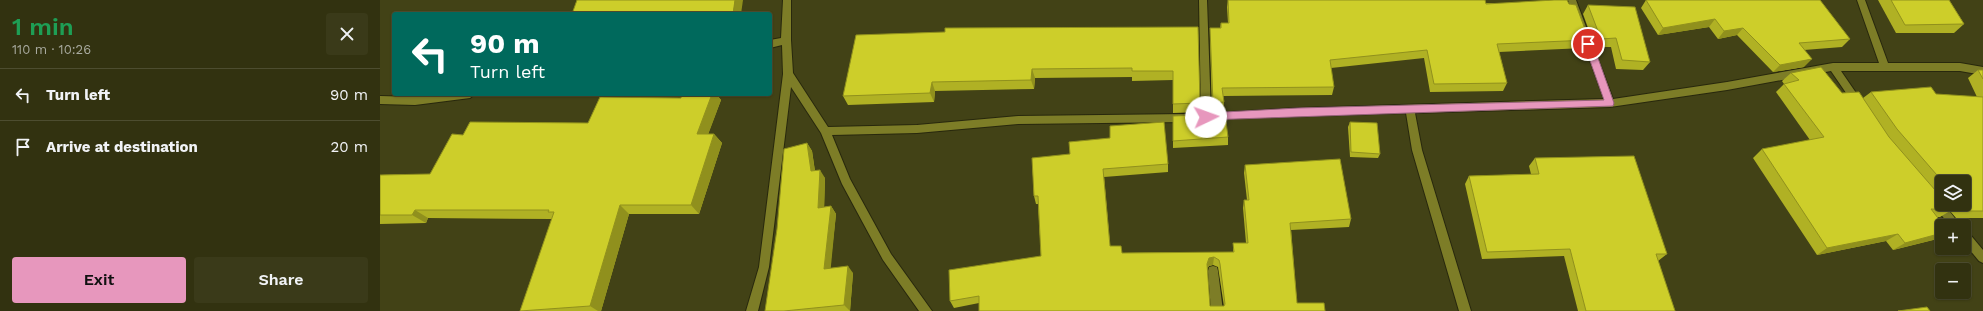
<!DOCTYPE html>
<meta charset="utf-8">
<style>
body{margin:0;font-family:"Work Sans",sans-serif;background:#3a3a19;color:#f1f3f6;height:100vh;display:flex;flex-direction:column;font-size:15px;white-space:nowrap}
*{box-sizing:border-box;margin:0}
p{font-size:13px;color:#a8aa9f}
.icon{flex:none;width:22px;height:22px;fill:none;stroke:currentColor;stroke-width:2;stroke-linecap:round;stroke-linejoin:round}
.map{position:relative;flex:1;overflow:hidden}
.panel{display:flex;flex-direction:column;background:#323210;width:380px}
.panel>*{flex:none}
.banner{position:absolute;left:12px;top:12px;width:380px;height:84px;border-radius:4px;box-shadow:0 1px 3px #0004,0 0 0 1px #4d4d30;background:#00695c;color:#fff;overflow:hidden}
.fabs{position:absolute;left:1555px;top:175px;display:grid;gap:8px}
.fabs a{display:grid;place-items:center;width:36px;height:36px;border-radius:4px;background:#323210;box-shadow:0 1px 3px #0004,0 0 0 1px #4d4d30;font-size:20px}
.pin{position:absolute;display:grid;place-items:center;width:34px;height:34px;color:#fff;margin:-17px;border:2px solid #fff;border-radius:50%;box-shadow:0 1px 4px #0007}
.me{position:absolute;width:44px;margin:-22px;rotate:87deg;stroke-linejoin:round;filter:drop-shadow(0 0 3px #0008)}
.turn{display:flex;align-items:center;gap:14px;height:84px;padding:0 12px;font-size:18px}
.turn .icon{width:52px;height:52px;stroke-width:2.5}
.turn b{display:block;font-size:28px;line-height:34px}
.round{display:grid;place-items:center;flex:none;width:42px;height:42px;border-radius:4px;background:#3a3a19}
.summary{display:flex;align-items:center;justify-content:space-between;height:68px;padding:0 12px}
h1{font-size:24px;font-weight:600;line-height:30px;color:#1e9e55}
.button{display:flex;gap:8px;margin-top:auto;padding:8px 12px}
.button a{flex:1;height:46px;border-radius:4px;background:#e797bd;color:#111;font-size:16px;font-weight:600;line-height:46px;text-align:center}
.button a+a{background:#3a3a19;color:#f1f3f6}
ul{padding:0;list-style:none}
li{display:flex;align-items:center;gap:12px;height:52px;padding:0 12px;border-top:1px solid #4d4d30}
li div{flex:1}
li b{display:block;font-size:15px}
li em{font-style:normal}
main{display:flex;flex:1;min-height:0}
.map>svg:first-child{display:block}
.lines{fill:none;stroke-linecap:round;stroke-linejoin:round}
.street-casing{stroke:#28280d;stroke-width:2}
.street{fill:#7d7d27;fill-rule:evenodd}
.wall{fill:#b0b124;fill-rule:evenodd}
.shaded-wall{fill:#90901d}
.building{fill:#cdce2a;stroke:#90901d;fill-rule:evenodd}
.route{fill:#e797bd;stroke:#96627b}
</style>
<main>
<section class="panel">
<div class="summary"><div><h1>1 min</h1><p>110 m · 10:26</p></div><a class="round"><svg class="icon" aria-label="close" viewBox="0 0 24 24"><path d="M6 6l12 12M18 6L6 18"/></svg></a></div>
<ul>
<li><svg class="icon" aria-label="left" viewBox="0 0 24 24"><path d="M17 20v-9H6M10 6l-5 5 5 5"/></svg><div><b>Turn left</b></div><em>90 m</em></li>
<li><svg class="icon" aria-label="arrive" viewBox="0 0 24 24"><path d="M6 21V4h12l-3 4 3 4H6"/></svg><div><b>Arrive at destination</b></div><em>20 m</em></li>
</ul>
<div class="button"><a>Exit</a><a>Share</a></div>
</section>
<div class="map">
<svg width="1603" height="311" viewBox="0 0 1603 311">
<rect width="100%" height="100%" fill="#424216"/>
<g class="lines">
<g class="street-casing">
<g id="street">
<path d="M403,0H411V40L413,73L448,127L537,125L638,116L807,114L810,115L812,118L810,121L807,122L638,124L537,133L452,135L470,179L511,254L552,311H539L503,260L462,184L441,133L411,87L389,267L378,311H366L379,267L403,74L402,45L390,48V40L401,38Z"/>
<path d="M819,0H827L831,113L918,108L1224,99L1188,0H1196L1233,99L1347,82L1453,63H1499L1477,0H1485L1508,63H1580L1603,67V75L1580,71H1461L1483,103L1481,106H1475L1451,71L1347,90L1230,107L1035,113L1042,150L1091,311H1079L1032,150L1026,113L830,119L826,121L823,120L821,117Z"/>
<path d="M59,94H95L90,98L35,105L0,104V96L35,97Z"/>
<path d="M1557,198L1561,200L1562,204H1564L1581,226H1570L1552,203L1553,200Z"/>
<path d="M1584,230L1588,232L1603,250V263L1599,261L1584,243Z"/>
<path d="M833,266L837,267L838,271L843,311H831L828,271L829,267Z"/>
</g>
</g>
<use href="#street" class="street"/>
</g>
<g class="wall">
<path d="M848,0L1189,4L1209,40L1204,48L1119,52L1127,83L1123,91L1050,92L1044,58L951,68L954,87L952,95L843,96L844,102L843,110H832L830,37V28H840L841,23H848L847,7Z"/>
<path d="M1266,0L1470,39L1462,47L1424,50V67L1393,72L1357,35L1338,39L1329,27L1278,35L1261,8Z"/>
<path d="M1498,0H1569L1584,24L1574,33H1516Z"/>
<path d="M1208,5L1270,62L1263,70L1236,69L1231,47H1215L1203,14Z"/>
<path d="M818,27L819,112L793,113V80L752,81V77L655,78L654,89L555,91L554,102L468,105L463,96L565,32Z"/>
<path d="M1598,70H1603V218H1576L1570,211L1560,217H1557L1562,226V236L1557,239L1513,250L1506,241L1437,255L1373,158L1382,149L1430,140L1396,92L1404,84L1402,81L1411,73L1462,93L1483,98L1491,92L1556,94L1597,97L1588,78ZM1562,182H1584V204H1562Z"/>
<path d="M302,94H336L341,100L328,134H334L342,143L319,214H249L221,311H140L172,219L48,218L46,223L0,224V175L50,174L83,135L208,123L301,98Z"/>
<path d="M793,116L848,137V145L793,148Z"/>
<path d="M970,122L1000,154L998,158L970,157L968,127Z"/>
<path d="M427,143L432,151L435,171L445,178L444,207L451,206L456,214L450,268L473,273L470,311H385Z"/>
<path d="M652,158L788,164V172L724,177L730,246L742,253L853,252V243H866L863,208L864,200H867L864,173L865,165L971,219L969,227L911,230L917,303L945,311L599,303L574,308L570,301L661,256L658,204H656L654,196ZM833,265L838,267L844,306H830L827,269L829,266Z"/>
<path d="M1155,158L1287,254L1278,261L1295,311H1198L1184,256L1102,259L1085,184L1089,176L1151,174L1149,166Z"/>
</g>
<g class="shaded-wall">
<path d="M355,0H363L361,14H353Z"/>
<path d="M1335,19L1329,27L1278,35L1283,28Z"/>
<path d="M1363,28L1357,35L1338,39L1344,31Z"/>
<path d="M1432,59L1424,67L1393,72L1400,65Z"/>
<path d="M652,69L655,78L654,89L651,80Z"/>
<path d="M552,82L555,91L554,102L550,93Z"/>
<path d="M332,94H336L341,100L325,143L317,134Z"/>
<path d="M334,134L342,143L319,214L311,205Z"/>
<path d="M427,143L432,151L436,179L431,171Z"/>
<path d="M723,169L724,177L731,254L730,246Z"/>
<path d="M440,170L445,178L444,215L438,208Z"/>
<path d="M240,205L249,214L221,311H218L210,306Z"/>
<path d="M451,206L456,214L450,276L444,269Z"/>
<path d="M35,210L48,218L46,223L32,215Z"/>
<path d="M1562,233V236L1557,239L1513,250L1525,243Z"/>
<path d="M1518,234L1506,241L1437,255L1447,248Z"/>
<path d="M834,257L833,265L829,266L826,271L827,264L829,258Z"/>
<path d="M468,266L473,273L470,311L464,305Z"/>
</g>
<g class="building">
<path d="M197,0H355L353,14H192Z"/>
<path d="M848,0H1105L1106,4L1174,0H1187L1189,4L1196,5L1209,40L1117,44L1127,83L1054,84L1047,50L950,60L954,87L842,88L844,102L833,103L830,28H841V23H849Z"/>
<path d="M1266,0H1440L1470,39L1419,43L1432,59L1400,65L1363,28L1344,31L1335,19L1283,28Z"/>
<path d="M1511,0H1569L1584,24L1525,25Z"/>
<path d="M1208,5L1255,7L1270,62L1242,60L1236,38L1221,39Z"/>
<path d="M818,27L820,103L793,104V71H752V68L652,69L651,80L552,82L550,93L463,96L476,35L565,32V28Z"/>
<path d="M1441,67L1462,93L1479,92L1509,137L1562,198V204H1567L1572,210L1551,209L1564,226H1562V233L1525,243L1518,234L1447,248L1382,149L1444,137L1404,84L1419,80L1411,73Z"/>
<path d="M1598,70H1603V79Z"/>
<path d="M1551,87L1556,94L1603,97V211H1587L1582,204H1584V182H1563L1517,129L1491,92Z"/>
<path d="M302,94H332L317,134H334L311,205H240L210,306L140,311L174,212H168L169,210H35L32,215H0V175L50,174L72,134L83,135L90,122L208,123L220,97L301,98Z"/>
<path d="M845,114L848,137L793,141V116Z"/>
<path d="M784,122L788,164L723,169L730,246H741L742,253L854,252L853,243H868L864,200H869L865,165L960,159L971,219L910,223L917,303H944L945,311H599V296L570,301L569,270L661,256L658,196H654L652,158L690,154L689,142L730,138V126ZM834,257L839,260L840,264L845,304L844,306H830L827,264L829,258Z"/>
<path d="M970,122L997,123L1000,154L971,152Z"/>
<path d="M427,143L431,171L440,170L438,208L451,206L444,269L468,266L464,305L404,311H385L397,229L404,149Z"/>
<path d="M1254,156L1287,254H1276L1295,311H1206L1190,249L1107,252L1089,176L1159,174L1155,158Z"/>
<path d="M1547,307L1550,311H1518Z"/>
</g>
<path class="route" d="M1208,41L1213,44L1234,103L1233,106L826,120L822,117L826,113L918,108L1224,100L1204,44Z"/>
</svg>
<div class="fabs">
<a><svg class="icon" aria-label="layers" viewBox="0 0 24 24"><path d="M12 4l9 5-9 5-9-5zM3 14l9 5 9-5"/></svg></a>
<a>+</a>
<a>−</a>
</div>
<div class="pin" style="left:1208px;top:44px;background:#d93025"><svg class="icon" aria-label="arrive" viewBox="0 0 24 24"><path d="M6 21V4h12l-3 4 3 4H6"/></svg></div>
<svg class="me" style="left:826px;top:117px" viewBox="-20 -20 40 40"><circle r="19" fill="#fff"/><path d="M0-13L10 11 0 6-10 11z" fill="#e797bd"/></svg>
<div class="banner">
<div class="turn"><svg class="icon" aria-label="left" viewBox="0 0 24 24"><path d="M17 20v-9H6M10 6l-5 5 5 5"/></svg><div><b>90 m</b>Turn left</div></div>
</div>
</div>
</main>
